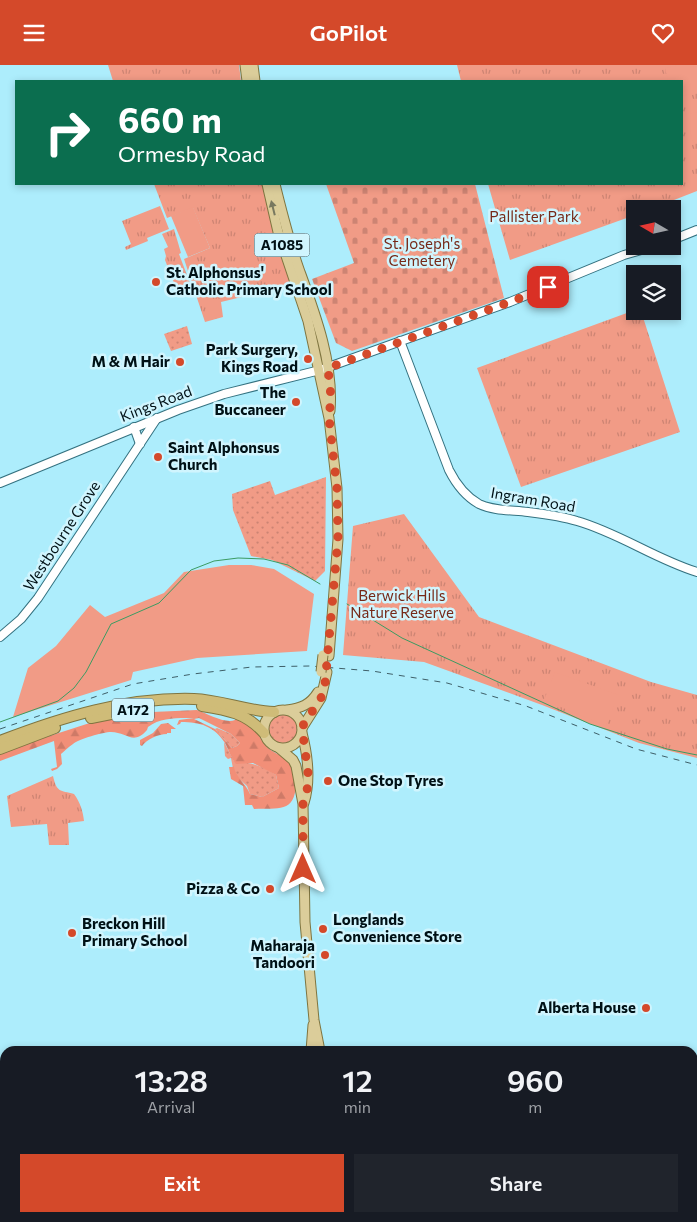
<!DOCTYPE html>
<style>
body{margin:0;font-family:Commissioner,sans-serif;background:#20242c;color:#f1f3f6;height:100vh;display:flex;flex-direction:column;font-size:19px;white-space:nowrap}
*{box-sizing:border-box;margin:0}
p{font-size:16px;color:#9ea1a6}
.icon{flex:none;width:28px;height:28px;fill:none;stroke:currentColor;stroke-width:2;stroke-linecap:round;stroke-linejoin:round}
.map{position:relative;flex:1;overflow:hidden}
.panel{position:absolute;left:0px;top:981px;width:698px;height:176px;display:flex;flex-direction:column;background:#171b24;border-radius:15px 15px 0 0;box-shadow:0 2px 8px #0003}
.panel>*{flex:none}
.top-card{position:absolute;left:15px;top:15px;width:668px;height:105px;border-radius:0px;box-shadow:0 2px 8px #0003;background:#0b6e4f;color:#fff;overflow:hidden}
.needle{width:32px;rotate:279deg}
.tools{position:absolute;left:626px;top:135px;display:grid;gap:10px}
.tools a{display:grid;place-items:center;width:55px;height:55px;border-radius:0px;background:#171b24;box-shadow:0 2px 8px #0003;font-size:25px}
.pin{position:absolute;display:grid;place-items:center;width:42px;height:42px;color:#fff;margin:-21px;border-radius:10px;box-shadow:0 2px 8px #0006}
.me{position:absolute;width:55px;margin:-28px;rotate:0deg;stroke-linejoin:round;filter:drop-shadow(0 0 4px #0008)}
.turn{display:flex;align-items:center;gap:18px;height:105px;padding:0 20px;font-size:22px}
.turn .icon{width:65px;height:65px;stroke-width:2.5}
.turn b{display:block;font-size:35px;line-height:42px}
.eta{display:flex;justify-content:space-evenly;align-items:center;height:85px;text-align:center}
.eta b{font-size:30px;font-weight:600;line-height:35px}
.action{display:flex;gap:10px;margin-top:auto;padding:10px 20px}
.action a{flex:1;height:58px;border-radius:0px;background:#d4492a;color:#fff;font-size:20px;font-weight:600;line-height:58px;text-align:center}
.action a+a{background:#20242c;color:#f1f3f6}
header{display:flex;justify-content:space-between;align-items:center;height:65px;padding:0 20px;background:#d4492a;color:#fff;font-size:22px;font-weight:600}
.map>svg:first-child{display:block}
.grass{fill:url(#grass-dots)}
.forest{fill:url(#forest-firs);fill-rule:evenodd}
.cemetery{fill:url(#cemetery-stones)}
.park{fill:url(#park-tufts)}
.garden{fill:#f19b86}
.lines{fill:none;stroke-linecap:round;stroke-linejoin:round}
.stream{stroke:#3b9b62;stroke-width:1}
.tertiary-casing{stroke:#347280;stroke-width:10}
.primary-casing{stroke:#7f7540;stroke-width:11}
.trunk-casing{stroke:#7f7540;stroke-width:12}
.tertiary{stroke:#fff;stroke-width:8}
.primary{stroke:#dbcd9a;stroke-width:9}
.trunk{stroke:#cfbc78;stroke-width:10}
.rail{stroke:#3e5f68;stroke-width:1;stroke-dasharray:6 6;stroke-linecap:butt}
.primary-bridge-casing{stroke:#7f7540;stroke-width:11;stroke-linecap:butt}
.primary-bridge{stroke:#dbcd9a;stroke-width:9}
.oneway{fill:#78785f}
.route{stroke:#d4492a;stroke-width:9;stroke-dasharray:0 16.2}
.poi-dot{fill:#d4492a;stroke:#d0f5fe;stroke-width:2}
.labels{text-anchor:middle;stroke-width:5;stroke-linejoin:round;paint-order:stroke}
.shield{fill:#d0f5fe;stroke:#3e555c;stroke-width:1}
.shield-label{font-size:14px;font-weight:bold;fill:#001116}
.park-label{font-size:15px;fill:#762918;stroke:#d0f5fe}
.poi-label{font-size:15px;font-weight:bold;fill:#001116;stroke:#d0f5fe;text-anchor:end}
.street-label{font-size:15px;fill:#001116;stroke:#d0f5fe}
</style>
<header><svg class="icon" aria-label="menu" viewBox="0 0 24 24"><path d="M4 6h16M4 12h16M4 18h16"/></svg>GoPilot<svg class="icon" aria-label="heart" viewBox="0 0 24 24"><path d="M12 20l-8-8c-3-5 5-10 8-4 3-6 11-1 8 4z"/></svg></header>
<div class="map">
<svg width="697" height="1157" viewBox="0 0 697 1157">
<defs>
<pattern id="grass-dots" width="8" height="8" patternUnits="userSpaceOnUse" patternTransform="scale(1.25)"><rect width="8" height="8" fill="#f19b86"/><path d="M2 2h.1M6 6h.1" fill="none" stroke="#cd8473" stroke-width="1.8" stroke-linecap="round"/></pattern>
<pattern id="forest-firs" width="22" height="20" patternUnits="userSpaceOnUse" patternTransform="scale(1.25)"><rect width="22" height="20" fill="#f28f78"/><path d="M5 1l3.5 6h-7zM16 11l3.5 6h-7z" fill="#ce7a67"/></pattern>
<pattern id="cemetery-stones" width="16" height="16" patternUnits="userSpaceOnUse" patternTransform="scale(1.25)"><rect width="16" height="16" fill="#f19b86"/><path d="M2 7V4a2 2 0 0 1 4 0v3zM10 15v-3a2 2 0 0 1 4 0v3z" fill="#cd8473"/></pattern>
<pattern id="park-tufts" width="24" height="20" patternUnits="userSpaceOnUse" patternTransform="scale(1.25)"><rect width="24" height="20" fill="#f19b86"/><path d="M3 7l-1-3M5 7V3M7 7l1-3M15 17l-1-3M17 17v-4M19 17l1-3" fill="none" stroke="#cd8473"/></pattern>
</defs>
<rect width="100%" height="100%" fill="#adedfc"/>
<g class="grass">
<path d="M187,261L192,279L171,286L164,269Z"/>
<path d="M326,412L325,506L315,516L272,495L251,491L233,445L232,429L270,416L275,430Z"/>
<circle cx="283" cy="664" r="14"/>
<path d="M217,663L231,669L240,678L237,681L232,683L215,664Z"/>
<path d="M224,677L234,696C251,698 261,700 276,710L279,723L262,732L250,729L247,721L234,709L231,693L228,694L225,691Z"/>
</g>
<g class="forest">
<path d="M197,645C208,649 225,659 235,655L236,652C245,656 252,661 258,669C261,673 262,677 266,681C273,688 282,690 289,697C294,703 296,711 296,719C295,748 278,743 254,744L252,740H245L243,721L231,714L229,702H234C235,711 246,719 250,729L262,732L279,723L276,710L253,698L236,699C231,693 229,685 225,678C214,661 200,657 181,657L180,659L177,660L179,655L194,653C178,653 161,652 148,662L147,665C133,681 127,667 111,667C103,667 79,674 73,679C68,682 65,686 61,689L62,699L57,704L52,706L51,704L57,702L54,676L0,696V687L99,655L153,647ZM199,653L231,669L240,678L237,681L232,683L215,664L194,654Z"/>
<path d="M168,658L176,664H171V668H167V669C158,669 147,674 142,681L140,680V675L153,668L161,659Z"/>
</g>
<path class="cemetery" d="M326,119H475L504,233L352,286L336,278L312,214L354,198Z"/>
<g class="park">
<path d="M108,0H239L241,16H113Z"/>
<path d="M457,0H697V126L651,144H635V150L510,195L488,119H681V16H461Z"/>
<path d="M154,119H262L292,220L221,237L223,252L205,257L184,194L210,183L193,143L167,153Z"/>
<path d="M160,141L169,164L147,173L148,176L126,185L125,182L131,179L122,156Z"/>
<path d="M174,164L181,188L179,189L191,221L177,226L165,195L166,191L164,184L168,182L162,169Z"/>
<path d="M635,245V246H641L680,367L521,422L477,303Z"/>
<path d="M404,449L479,552L651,617L697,630V693L639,678L542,640L424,597L343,590L353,461Z"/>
<path d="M53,711C57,728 60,725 74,729C80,737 83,746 84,756L68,758L69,780H49L47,759L11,762L7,731Z"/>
</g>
<g class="garden">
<path d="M681,0H697V28L681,31V16H668L665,3Z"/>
<path d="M697,47V77L693,78L687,49Z"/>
<path d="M193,142L210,183L188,192L171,151Z"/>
<path d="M229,500H251L274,504L314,529L307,586L197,593L133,607L131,615L13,652L28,603L56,581L90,540L105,552L164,528L184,507Z"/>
<path d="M555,607L618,630L606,661L544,635Z"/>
</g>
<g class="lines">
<g class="stream">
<path d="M347,539L402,573L590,659L667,684L697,690"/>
<path d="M0,657L58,636L74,623L86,607L111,559L159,538L191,505L214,496L238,493L264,494L288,500L320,519"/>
</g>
<g class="tertiary-casing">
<g id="tertiary">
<path d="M672,175L697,165"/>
<path d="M400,276L449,405C456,419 465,431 479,439C494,446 512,445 528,447C544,449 561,451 577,456C619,468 655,494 697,507"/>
<path d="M134,362L140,379"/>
<path d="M0,418L178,345L224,329L320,305L510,237L624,190L655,181"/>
<path d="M0,572L21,554L38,533L157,353"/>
<path d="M0,1023L5,1022"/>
<path d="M350,1157L353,1152"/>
</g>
</g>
<g class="primary-casing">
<g id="primary">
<path d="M245,0L247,16"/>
<path d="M253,0L255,16"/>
<path d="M267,119L278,167L308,256L329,353L337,423L338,474L329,591"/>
<path d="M275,119C282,147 289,176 299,204C315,248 334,298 330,346"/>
<circle cx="283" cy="664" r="19"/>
<path d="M287,645C301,643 310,640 318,627"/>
<path d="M302,663L321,633L327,607"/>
<path d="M302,668C308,691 311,715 304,738"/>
<path d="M279,683L293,695L296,701L303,739L305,857L314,955L320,986"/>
<path d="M311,986L313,960"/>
<path d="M692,1092H697"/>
</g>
</g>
<g class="trunk-casing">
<g id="trunk">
<path d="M202,641C228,645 246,648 264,668"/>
<path d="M91,653L131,645"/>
<path d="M0,676C62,652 127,632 194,634C221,635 246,646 274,647"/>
<path d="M0,684L55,663"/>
</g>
</g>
<use href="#tertiary" class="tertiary"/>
<use href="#primary" class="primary"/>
<use href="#trunk" class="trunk"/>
<path class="rail" d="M0,664L133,619L193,609L252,602L310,601L372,606L447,618L526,641L636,684L697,700"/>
<g class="primary-bridge-casing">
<path id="primary-bridge" d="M321,607L323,590"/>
</g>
<use href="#primary-bridge" class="primary-bridge"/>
</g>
<defs><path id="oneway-solid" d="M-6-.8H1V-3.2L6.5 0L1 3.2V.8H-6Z" transform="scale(1.25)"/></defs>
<use class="oneway" href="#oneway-solid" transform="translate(273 143) rotate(-104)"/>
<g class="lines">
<path class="route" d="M303,804V739L307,728L308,708L302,662L321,633L325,619L338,474L337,423L329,353L331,332L328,303L510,237L548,222"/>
</g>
<g class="poi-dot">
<circle cx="156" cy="217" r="5"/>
<circle cx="308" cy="294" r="5"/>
<circle cx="180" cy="297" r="5"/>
<circle cx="296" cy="337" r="5"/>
<circle cx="158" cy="392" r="5"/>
<circle cx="328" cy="716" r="5"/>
<circle cx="270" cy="824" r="5"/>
<circle cx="323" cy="864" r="5"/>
<circle cx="72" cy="868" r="5"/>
<circle cx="325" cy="890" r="5"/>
<circle cx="646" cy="943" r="5"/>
</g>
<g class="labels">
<g class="shield">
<rect x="254.5" y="168.5" width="55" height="23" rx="4"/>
<rect x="112" y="633.5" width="42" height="23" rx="4"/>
</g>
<g class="shield-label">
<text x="282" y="185">A1085</text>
<text x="133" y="650">A172</text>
</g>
<g class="park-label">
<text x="534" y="157">Pallister Park</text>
<text x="422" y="184">St. Joseph's<tspan x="422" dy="17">Cemetery</tspan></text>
<text x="402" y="536">Berwick Hills<tspan x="402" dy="17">Nature Reserve</tspan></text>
</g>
<g class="poi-label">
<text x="166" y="213" text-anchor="start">St. Alphonsus'<tspan x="166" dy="17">Catholic Primary School</tspan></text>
<text x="298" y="290">Park Surgery,<tspan x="298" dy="17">Kings Road</tspan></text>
<text x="170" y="302">M &amp; M Hair</text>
<text x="286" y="333">The<tspan x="286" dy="17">Buccaneer</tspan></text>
<text x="168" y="388" text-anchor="start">Saint Alphonsus<tspan x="168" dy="17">Church</tspan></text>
<text x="338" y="721" text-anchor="start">One Stop Tyres</text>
<text x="260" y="829">Pizza &amp; Co</text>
<text x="333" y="860" text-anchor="start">Longlands<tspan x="333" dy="17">Convenience Store</tspan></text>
<text x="82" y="864" text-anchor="start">Breckon Hill<tspan x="82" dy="17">Primary School</tspan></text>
<text x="315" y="886">Maharaja<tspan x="315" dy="17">Tandoori</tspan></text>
<text x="636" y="948">Alberta House</text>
</g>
<g class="street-label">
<text transform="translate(156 339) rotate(-21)" y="5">Kings Road</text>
<text transform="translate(533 435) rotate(10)" y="5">Ingram Road</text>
<text transform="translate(62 471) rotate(-57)" y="5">Westbourne Grove</text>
</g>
</g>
</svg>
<div class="tools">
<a><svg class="needle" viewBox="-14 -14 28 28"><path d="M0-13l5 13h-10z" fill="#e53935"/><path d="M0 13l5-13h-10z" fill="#9ea1a6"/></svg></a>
<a><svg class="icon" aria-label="layers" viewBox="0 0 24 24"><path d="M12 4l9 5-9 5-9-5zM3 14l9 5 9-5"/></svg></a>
</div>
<div class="pin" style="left:548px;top:222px;background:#d93025"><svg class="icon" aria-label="arrive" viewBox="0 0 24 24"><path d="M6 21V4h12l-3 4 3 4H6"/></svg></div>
<svg class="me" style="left:303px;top:804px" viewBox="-20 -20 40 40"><path d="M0-17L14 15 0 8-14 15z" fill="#d4492a" stroke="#fff" stroke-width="4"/></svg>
<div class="top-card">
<div class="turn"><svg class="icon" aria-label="right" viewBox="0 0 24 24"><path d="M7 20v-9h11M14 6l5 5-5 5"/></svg><div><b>660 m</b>Ormesby Road</div></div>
</div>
<section class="panel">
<div class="eta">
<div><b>13:28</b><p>Arrival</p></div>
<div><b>12</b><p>min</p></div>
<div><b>960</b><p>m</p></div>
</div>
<div class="action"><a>Exit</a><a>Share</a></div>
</section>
</div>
